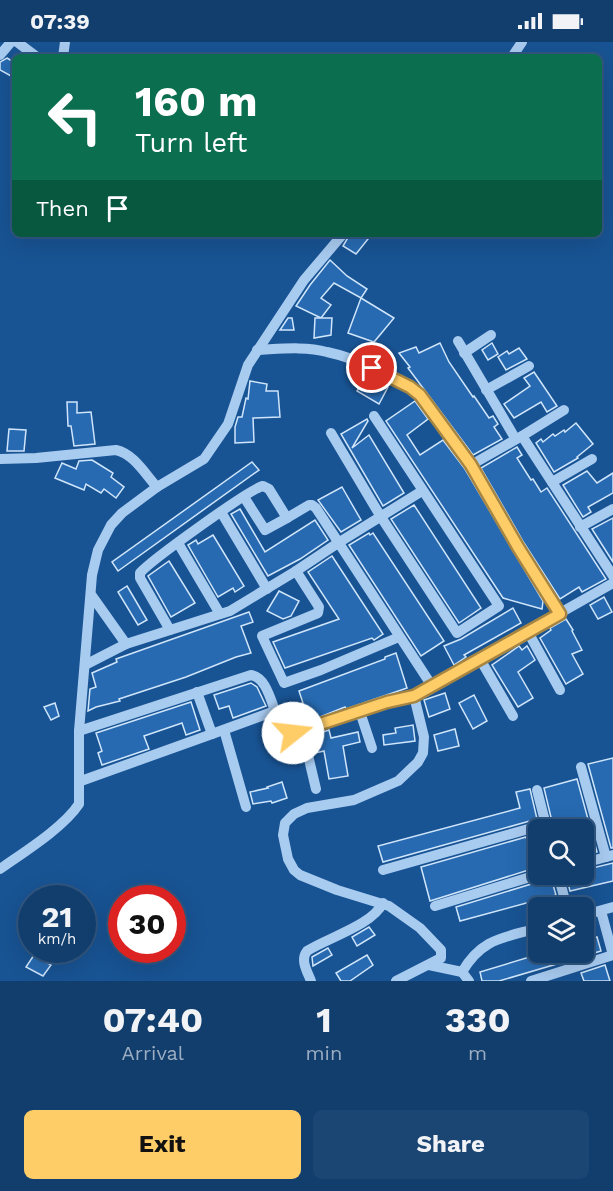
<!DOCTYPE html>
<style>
body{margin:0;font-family:"Work Sans",sans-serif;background:#1b4573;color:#f1f3f6;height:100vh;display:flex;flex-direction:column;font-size:22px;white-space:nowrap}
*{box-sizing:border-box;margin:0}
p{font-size:20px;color:#9caec2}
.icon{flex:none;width:33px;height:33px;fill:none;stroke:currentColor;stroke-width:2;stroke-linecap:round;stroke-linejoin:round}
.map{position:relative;height:939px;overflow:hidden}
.panel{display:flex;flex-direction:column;background:#123e6e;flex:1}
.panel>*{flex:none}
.top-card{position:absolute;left:12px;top:12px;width:590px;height:183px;border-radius:9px;box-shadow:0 6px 24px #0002,0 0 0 2px #315781;background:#0b6e4f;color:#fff;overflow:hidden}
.controls{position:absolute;left:528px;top:777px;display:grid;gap:12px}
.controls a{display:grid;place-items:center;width:66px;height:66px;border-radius:9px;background:#123e6e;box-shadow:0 6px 24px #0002,0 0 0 2px #315781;font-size:30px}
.speed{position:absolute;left:18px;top:843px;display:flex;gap:12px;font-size:30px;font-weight:700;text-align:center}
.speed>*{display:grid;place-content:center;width:78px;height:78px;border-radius:50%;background:#123e6e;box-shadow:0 6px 24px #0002,0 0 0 2px #315781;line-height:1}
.speed small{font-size:15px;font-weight:400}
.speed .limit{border:9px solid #d22;background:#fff;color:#111}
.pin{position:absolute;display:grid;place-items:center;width:51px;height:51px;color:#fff;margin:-26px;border:3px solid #fff;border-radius:50%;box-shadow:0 2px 6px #0007}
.me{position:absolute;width:66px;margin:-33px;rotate:74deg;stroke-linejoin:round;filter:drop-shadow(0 0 4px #0008)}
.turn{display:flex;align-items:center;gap:21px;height:126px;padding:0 24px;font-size:27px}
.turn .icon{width:78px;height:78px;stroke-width:2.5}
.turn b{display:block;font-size:42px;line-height:51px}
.then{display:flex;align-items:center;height:57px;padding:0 24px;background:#0003;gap:12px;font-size:22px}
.eta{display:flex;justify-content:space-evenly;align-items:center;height:102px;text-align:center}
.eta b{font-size:36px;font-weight:700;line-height:42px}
.primary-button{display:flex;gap:12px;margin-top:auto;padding:12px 24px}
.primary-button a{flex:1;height:69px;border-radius:9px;background:#ffcd67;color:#111;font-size:24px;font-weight:700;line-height:69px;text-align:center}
.primary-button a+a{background:#1b4573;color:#f1f3f6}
.status{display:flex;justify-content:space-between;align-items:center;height:42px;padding:0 30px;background:#123e6e;direction:ltr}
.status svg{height:16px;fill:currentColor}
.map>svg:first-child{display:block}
.building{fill:#276ab1;stroke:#cfe5fb;stroke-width:1.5}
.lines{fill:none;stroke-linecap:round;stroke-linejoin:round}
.minor{stroke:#a8cbf0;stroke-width:10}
.route-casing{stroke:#a68543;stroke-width:15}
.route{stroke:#ffcd67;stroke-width:10}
</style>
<div class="status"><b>07:39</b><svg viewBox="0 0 49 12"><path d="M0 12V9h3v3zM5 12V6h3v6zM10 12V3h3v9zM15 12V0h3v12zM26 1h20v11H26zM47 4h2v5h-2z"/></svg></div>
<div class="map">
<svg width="613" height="939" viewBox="0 0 613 939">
<rect width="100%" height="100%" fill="#185393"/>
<g class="building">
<path d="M7,16L15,21V28L11,34L0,28V20Z"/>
<path d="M350,192H372L356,212L343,204Z"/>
<path d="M330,218L347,234L367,247L361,256L334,241L321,256L331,263L321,276L296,264L310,243Z"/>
<path d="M361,256L394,276L374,300L348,291Z"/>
<path d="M288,276H292L294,288H280Z"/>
<path d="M315,276H332L331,293L314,296Z"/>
<path d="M440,301L449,320L473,355L474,354L489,376L493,374L498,382L494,385L502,397L473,413L408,326L410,325L399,311L416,305L419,311Z"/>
<path d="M492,301L498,312L488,318L482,308Z"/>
<path d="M519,306L527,317L506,328L498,315L507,309L509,312Z"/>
<path d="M534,330L557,364L547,370L541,360L514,376L504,362L530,344L524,336Z"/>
<path d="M367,333L388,345L379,362L357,349Z"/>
<path d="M250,339L267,342L266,349H278L280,375L253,376L254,400L235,401V385L238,375H242L246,356L248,357Z"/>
<path d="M415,359L428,377L407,393L420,413L443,398L465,427L543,559L542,567L503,556L386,379Z"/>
<path d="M67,360H77V371L91,370L95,402L74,404L71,384H68Z"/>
<path d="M367,377L368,379L352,406L369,393L404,451L383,464L341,392Z"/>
<path d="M576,381L593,402L577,415L578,416L554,430L536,401L541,397L543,400L553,392L555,394L564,388L565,390Z"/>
<path d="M9,387L26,388L24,409H7Z"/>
<path d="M517,405L522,413L517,416L531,438L533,437L541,450L547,446L606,537L582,550L579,545L560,557L524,501L481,426Z"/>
<path d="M92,418L113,431L111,435L124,445L116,456L104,447L101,451L86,442L84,448L55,436L62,421L76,427L79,419Z"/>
<path d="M252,420L259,428L118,529L112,520Z"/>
<path d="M587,429L597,441L613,431V451L588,465L591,470L583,475L563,443Z"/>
<path d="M342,445L361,478L341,490L318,458Z"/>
<path d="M414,463L481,566L459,581L391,477Z"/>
<path d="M240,467L265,510L315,478L328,498L300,517L268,534L231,472Z"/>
<path d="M613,476V520L592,487Z"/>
<path d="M369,491L370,493L373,491L444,599L421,614L349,503Z"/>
<path d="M213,493L244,544L235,550L233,546L218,555L188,503L196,498L198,502Z"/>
<path d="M332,514L383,592L374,598L372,596L285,626L273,600L339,577L308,530Z"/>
<path d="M169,519L195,561L171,575L148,534Z"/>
<path d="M127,544L147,578L138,583L118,550Z"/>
<path d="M279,549L299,559L291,574L283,577L267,569Z"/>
<path d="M604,555L612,570L598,577L590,563Z"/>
<path d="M513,566L521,581L464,613L466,615L454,623L444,604L461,597Z"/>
<path d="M249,570L253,580L241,584L251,611L236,615L186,635L119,657L120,659L96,665L88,669L90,647L96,645L92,631L117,620L116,617Z"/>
<path d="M566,577L573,588L572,589L582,608L572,612L583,632L566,642L540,596L551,588L550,586Z"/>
<path d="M519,604L522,608L527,604L535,618L518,630L533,656L518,665L492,623Z"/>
<path d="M396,611L407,646L346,667L345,665L310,679L294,681L289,665L303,661L299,649L385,617V615Z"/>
<path d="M251,641L257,645L266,664L233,676L229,664L219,667L214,653Z"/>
<path d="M445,651L450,667L429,675L424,658Z"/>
<path d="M474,653L487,679L473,687L459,661Z"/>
<path d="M191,660L200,688L186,693L182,681L144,694L149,707L102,723L98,711L102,709L96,691Z"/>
<path d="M55,661L59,674L51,678L44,665Z"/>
<path d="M413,683L415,699L384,703L383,693L396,691L395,686Z"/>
<path d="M455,687L459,704L438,709L434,693Z"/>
<path d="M329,688L331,696L358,690L360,700L343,704L348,734L329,737L324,709L315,711L311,694Z"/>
<path d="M613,716V806H611L588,722Z"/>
<path d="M577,737L597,810L584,813V788H554L544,746Z"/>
<path d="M282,740L287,756L272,761L271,759L253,762L250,750L268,746L267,745Z"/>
<path d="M530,747L537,777L383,820L378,804L520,766L516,750Z"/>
<path d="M526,795L535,826L430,859L421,825Z"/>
<path d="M613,821V839L570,849L566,833L584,832V828Z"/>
<path d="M551,836L556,853L460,879L456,865Z"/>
<path d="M369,885L375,893L357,904L352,895Z"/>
<path d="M597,895L601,909L499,939H482L480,930L546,910H584V899Z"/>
<path d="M328,906L332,913L313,924L312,915Z"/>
<path d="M34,913L51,923L43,934L26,925Z"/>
<path d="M367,913L373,923L350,939H341L336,931Z"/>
<path d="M605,923L610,939H584L581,931Z"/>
</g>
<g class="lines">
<g class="minor">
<path d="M17,0L37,15"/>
<path d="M0,13L11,0"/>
<path d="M63,15L65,0"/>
<path d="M512,15L522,0"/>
<path d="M458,299L515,396"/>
<path d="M257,308C280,307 305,304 327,310C360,317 393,335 420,353L471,423"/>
<path d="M464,311L491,293"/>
<path d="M486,348L529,324"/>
<path d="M331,391L381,475L457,591L499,564L374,374"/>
<path d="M522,394L564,368"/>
<path d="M0,417L36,416L116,408C134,412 145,432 157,445"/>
<path d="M552,440L592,417"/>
<path d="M244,455L265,488L287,476"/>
<path d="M221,470L267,547"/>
<path d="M580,485L613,467"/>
<path d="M178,501L220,572"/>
<path d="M296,529L319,565L318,571L262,594L284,641L321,628L399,595"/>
<path d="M92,554L126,602L230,569L296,529L338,501L422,449"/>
<path d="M560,572L518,505L471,423L522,394L613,534"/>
<path d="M170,588L140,536V531C150,519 251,446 263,444L269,447L287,476L309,463H312L316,466L432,644"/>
<path d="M528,590L560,648"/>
<path d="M480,617L513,674"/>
<path d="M85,623L126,602"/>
<path d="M197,650L212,692L275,669"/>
<path d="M360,670L372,706"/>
<path d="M224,688L246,765"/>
<path d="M302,688L316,747"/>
<path d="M79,689L251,633C270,636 272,671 283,685C287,689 290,691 295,690C310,688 325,681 339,677C364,668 389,660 414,654L613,541"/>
<path d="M581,725L606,815"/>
<path d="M81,739L212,692"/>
<path d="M537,748L547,787"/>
<path d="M584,821L613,813"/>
<path d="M0,827C24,810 63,786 79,762V689L92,533L98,508L111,483L122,471L157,445L204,417L228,382L248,323L304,238L343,192"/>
<path d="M383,828L546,782"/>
<path d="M558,832L567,866"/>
<path d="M435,864L540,832"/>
<path d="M584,873L613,865"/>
<path d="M429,923L462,930L469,939"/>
<path d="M462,930C482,896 503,896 538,886"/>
<path d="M311,939C307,929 300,918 307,909C329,895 371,884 383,861"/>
<path d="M396,939L441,916V908L420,886L389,864L337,848L300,833L294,828L288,817L283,793L285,781L294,772L307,766L354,758L398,739L418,720L423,711L424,695L414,654"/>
<path d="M531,939L613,913L601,869"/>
</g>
</g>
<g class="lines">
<g class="route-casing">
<path id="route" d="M293,691L387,660L414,654L560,572L518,505L471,423L420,353L410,345L372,326"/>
</g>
<use href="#route" class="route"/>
</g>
</svg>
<div class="controls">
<a><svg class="icon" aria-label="search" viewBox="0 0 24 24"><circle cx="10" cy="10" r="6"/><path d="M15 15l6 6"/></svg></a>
<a><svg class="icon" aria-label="layers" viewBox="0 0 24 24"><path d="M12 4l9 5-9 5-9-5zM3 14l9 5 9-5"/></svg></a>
</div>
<div class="speed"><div>21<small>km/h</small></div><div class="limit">30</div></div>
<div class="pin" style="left:372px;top:326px;background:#d93025"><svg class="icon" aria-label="arrive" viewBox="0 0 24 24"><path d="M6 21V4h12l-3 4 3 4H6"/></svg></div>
<svg class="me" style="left:293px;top:691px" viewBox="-20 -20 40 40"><circle r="19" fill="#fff"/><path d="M0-13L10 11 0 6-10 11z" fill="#ffcd67"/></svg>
<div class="top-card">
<div class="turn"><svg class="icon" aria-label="left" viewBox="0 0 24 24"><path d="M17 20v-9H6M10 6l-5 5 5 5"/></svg><div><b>160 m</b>Turn left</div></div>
<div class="then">Then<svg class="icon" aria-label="arrive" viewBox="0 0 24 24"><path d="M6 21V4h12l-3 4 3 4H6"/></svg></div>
</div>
</div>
<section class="panel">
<div class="eta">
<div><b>07:40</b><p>Arrival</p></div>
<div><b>1</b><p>min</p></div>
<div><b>330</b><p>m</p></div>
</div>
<div class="primary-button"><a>Exit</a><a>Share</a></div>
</section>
